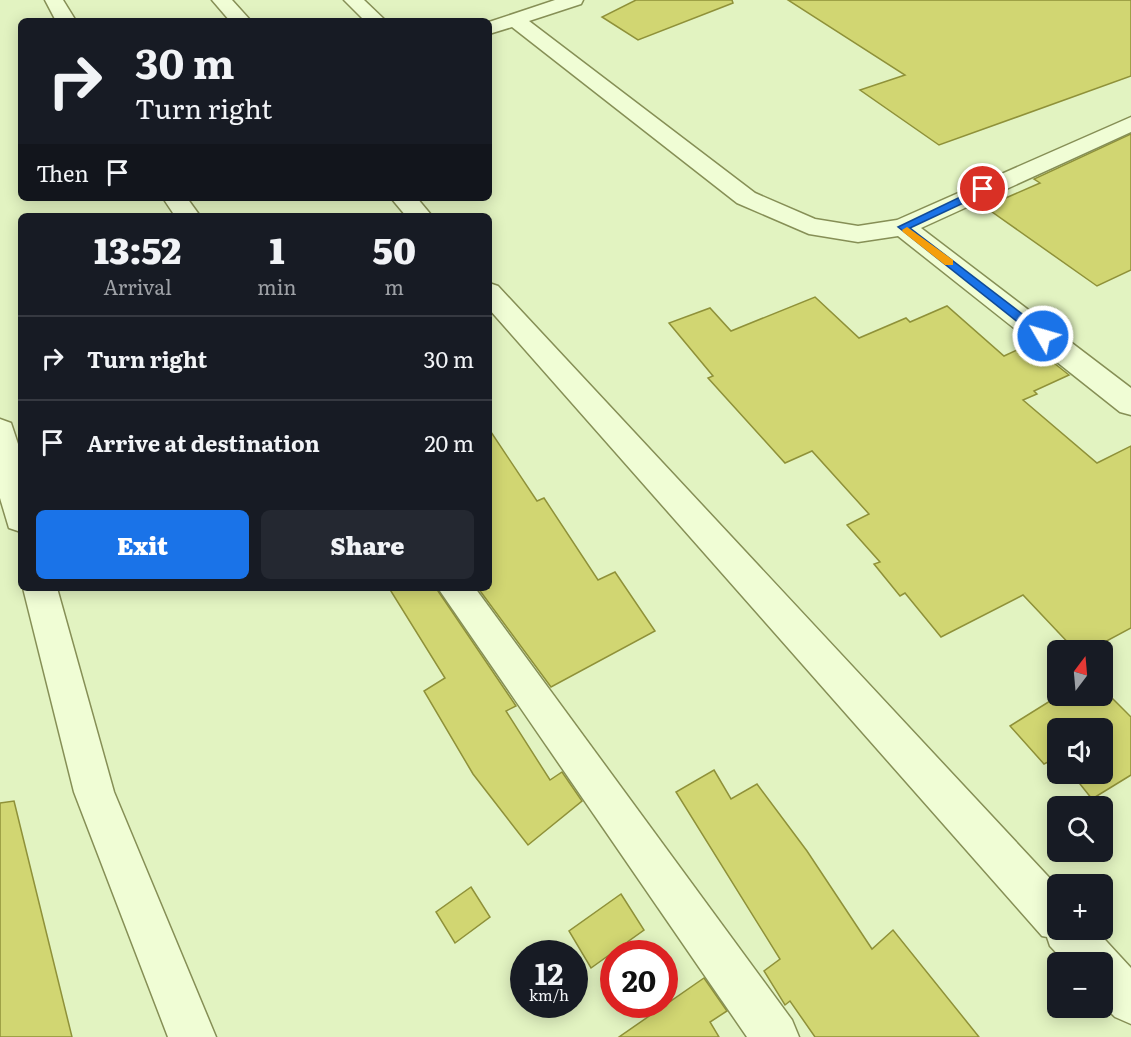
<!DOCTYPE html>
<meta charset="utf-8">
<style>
body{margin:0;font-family:Literata,serif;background:#242831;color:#f1f3f6;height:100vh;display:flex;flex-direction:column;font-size:22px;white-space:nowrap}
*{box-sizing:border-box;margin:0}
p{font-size:20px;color:#9ea1a6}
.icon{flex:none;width:33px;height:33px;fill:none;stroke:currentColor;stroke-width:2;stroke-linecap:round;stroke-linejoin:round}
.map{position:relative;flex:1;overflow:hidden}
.drawer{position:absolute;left:18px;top:213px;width:474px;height:378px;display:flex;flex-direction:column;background:#171b24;border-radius:9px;box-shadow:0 3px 15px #0003}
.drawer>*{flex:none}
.hud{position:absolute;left:18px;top:18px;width:474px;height:183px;border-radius:9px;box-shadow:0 3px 15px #0003;background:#171b24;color:#f1f3f6;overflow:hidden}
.needle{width:39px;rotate:16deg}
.buttons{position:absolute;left:1047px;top:640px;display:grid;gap:12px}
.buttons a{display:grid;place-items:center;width:66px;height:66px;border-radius:9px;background:#171b24;box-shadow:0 3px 15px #0003;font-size:30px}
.speed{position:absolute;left:510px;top:940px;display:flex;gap:12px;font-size:30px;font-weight:700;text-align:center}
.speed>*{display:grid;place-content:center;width:78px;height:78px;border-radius:50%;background:#171b24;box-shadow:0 3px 15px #0003;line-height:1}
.speed small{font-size:15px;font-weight:400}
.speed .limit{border:9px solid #d22;background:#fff;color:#111}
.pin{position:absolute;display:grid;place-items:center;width:51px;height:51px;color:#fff;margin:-26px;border:3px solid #fff;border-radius:50%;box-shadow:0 2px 6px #0007}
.me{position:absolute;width:66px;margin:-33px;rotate:308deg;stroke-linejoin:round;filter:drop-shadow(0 0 4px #0008)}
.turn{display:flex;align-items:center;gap:21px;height:126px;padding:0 18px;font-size:27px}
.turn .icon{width:78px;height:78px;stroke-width:2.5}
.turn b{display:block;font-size:42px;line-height:51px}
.then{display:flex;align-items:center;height:57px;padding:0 18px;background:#0003;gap:12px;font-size:22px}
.eta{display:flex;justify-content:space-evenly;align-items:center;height:102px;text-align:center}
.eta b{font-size:36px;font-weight:800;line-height:42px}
.cta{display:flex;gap:12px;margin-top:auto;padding:12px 18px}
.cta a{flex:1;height:69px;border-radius:9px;background:#1a73e8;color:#fff;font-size:24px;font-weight:800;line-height:69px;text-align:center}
.cta a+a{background:#242831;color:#f1f3f6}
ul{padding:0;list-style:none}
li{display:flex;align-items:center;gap:18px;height:84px;padding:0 18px;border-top:2px solid #363941}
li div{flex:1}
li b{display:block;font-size:22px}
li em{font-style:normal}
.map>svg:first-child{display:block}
.building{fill:#d1d672;stroke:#8f9139;stroke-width:1.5}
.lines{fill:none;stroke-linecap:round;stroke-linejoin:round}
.minor-casing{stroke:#868f56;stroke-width:3}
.minor{fill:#f0fdd5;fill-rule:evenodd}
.route{fill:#1a73e8;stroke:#114b97;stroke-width:1.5}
.slow{fill:#f59e0b}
</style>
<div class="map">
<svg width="1131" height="1037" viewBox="0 0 1131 1037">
<rect width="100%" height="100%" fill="#e2f3c1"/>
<g class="building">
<path d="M636,0H732L733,3L638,40L602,17Z"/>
<path d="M788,0H1131V76L939,145L860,90L905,75Z"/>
<path d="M1131,134V270L1097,286L985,207L1040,183L1034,179Z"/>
<path d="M815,297L859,338L906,318L910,322L947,306L1004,356L1030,344L1069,375L1034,391L1037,394L1023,400L1097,463L1131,446V628L1088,651H1076L1023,595L941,637L905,593L900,596L874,564L880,562L847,525L869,514L812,451L785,463L708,378L713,376L669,323L710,308L731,331Z"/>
<path d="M489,429L537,501L544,498L598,580L615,572L655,631L551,687L478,588H489Z"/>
<path d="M389,588H436L516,706L506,711L550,780L562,772L582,801L528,845L473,774L424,691L445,678Z"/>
<path d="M1102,688L1131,717V775L1092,799L1072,774H1102V729H1058V757L1044,764L1010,726L1058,696H1102Z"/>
<path d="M714,770L731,799L757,784L807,851L872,949L893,930L979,1037H815L790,1001L785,1005L764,971L780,959L676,792Z"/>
<path d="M14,801L72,1037H0V803Z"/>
<path d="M471,887L490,917L455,943L436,912Z"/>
<path d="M621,894L644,930L591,968L569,931Z"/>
<path d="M704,978L727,1011L710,1022L719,1037H619Z"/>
</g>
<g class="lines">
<g class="minor-casing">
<g id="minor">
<path d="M45,0H63L76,21H56Z"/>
<path d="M212,0H232L251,21H230Z"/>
<path d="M344,0H364L386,21H365Z"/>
<path d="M555,0H583L581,4L529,21L755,193L815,219L858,226L897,220L1131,117V132L921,228L1131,388V415L1120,412L898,236L858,242L809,234L737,203L512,27L489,34V22Z"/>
<path d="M163,198H187L200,216H175Z"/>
<path d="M391,198H417L432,216H406Z"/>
<path d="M489,283L498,286L1058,887V930H1096L1131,968V1024L1115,1017L1102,1004V963H1066L1050,946L1047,937L1042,936L489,309Z"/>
<path d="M0,419L11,423L21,453V532L9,528L0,498Z"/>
<path d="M23,588H57L114,792L216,1037H168L74,792Z"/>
<path d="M438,588H475L792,1020L799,1037H747Z"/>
</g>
</g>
<use href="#minor" class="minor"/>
</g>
<path class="route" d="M983,186L988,189L987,192L910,228L1047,333V339H1039L898,227Z"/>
<path class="slow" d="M907,227L953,260V265H945L903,232L902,230Z"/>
</svg>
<div class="buttons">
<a><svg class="needle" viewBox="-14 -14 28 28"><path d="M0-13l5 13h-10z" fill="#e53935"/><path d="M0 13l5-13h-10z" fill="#9ea1a6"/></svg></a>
<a><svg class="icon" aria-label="sound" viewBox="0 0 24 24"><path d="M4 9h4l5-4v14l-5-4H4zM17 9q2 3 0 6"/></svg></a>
<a><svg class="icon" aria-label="search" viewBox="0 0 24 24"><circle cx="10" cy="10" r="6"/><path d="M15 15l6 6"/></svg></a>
<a>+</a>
<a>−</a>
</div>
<div class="speed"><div>12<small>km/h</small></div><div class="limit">20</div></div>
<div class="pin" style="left:983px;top:189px;background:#d93025"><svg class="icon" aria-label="arrive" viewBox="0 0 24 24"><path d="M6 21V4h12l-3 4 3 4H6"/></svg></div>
<svg class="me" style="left:1043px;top:336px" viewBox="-20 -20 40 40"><circle r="17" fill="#1a73e8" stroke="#fff" stroke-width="3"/><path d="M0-11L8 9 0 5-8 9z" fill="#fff"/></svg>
<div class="hud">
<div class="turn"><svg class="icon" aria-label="right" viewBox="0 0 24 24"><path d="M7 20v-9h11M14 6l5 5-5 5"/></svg><div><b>30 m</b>Turn right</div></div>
<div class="then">Then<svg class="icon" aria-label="arrive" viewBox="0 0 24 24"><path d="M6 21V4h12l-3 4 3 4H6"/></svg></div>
</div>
<section class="drawer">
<div class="eta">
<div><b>13:52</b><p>Arrival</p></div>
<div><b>1</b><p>min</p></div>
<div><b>50</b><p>m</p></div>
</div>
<ul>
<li><svg class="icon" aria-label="right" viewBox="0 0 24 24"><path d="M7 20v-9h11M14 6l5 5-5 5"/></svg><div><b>Turn right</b></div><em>30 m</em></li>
<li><svg class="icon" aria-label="arrive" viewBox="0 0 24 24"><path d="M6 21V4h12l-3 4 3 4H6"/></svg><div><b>Arrive at destination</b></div><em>20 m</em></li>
</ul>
<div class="cta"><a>Exit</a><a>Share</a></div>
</section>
</div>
